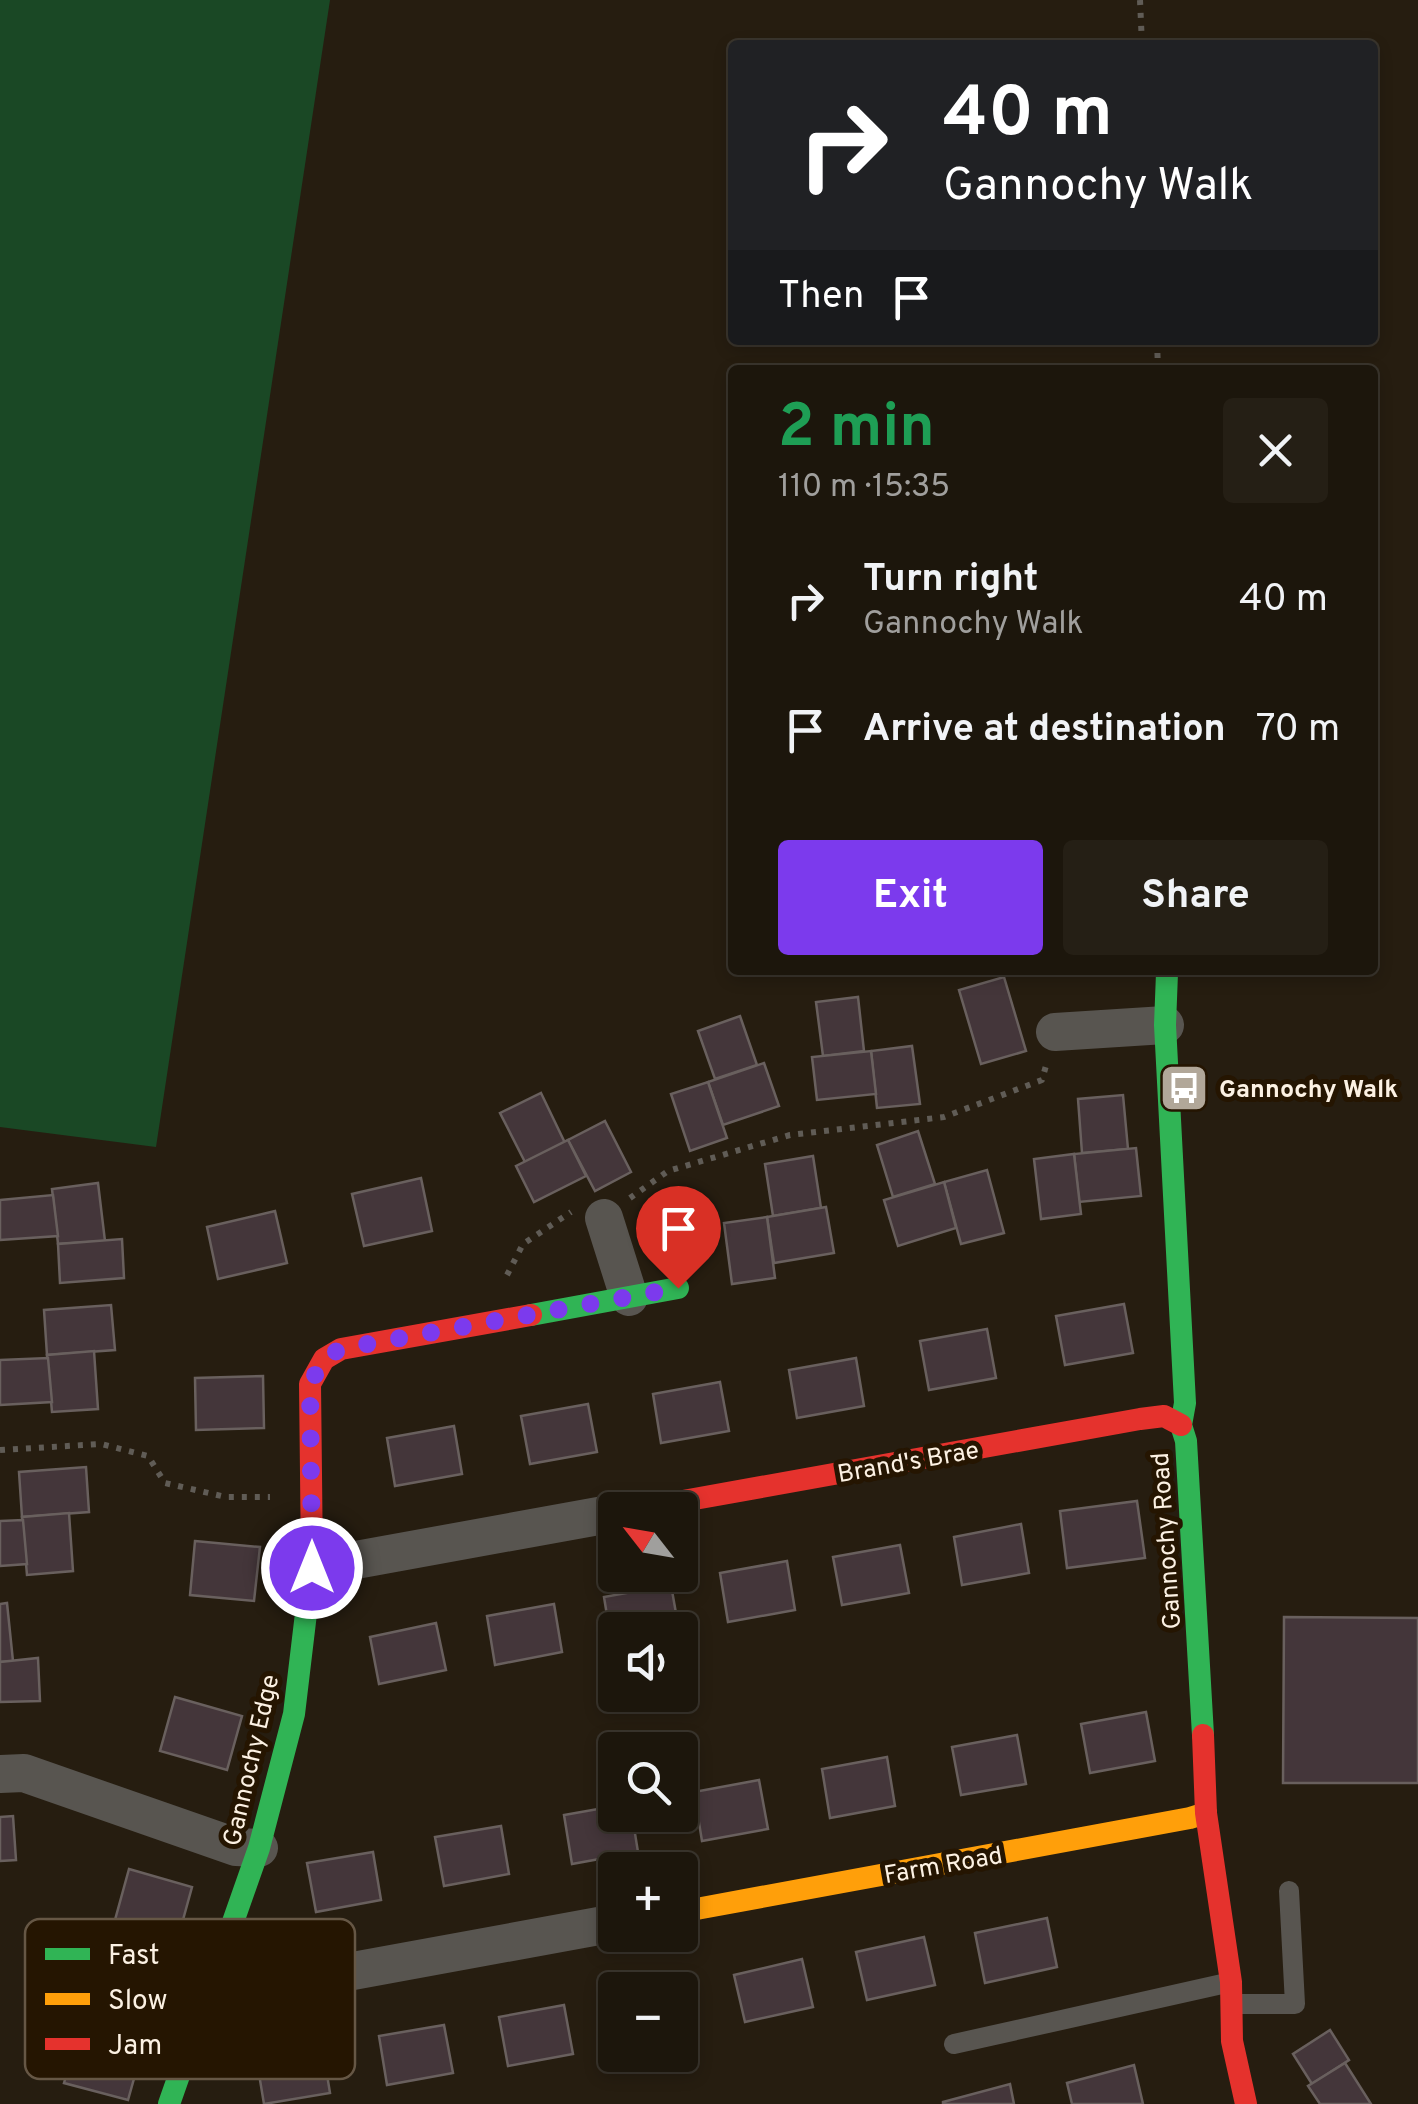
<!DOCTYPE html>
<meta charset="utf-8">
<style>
body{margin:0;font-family:Overpass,sans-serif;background:#251f15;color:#f1f3f6;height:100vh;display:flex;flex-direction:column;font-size:38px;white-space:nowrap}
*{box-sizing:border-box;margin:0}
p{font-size:32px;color:#a09f9d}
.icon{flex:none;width:55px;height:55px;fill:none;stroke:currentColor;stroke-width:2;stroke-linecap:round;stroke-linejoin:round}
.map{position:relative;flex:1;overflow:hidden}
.details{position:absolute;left:728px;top:365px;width:650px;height:610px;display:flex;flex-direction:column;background:#1c160c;border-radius:10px;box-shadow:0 5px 15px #0003,0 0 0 2px #3a352d}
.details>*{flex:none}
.top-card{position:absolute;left:728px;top:40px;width:650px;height:305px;border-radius:10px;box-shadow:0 5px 15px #0003,0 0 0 2px #3a352d;background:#202124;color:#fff;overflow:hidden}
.needle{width:65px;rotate:301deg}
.controls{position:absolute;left:598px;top:1492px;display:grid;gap:20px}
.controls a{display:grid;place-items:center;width:100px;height:100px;border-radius:10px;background:#1c160c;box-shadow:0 5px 15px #0003,0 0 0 2px #3a352d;font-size:50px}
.pin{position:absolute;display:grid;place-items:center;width:85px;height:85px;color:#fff;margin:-102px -42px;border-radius:50% 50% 50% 0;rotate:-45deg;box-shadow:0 0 10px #0007}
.pin .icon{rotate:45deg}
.me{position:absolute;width:110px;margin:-55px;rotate:0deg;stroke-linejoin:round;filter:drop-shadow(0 0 8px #0008)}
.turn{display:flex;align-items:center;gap:35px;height:210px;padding:0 50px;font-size:45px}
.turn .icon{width:130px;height:130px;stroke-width:2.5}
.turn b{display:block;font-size:70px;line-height:85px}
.then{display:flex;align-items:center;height:95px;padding:0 50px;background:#0003;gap:20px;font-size:38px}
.round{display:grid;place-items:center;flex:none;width:105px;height:105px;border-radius:10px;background:#251f15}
.summary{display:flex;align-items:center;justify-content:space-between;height:170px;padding:0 50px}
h1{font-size:60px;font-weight:700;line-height:75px;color:#1e9e55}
.action{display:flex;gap:20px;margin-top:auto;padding:20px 50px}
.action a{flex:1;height:115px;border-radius:10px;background:#7c3aed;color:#fff;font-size:40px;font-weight:700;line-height:115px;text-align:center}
.action a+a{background:#251f15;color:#f1f3f6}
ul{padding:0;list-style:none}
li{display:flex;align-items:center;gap:30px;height:130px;padding:0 50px}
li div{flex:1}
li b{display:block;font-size:38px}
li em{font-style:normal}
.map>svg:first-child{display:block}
.green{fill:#1a4825}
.building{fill:#44363a;stroke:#69605e;stroke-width:2.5}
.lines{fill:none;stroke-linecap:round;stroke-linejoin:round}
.path{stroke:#605c56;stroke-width:6;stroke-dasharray:5 8;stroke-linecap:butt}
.lane{stroke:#585550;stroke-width:20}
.street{stroke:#585550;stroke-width:38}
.fast{stroke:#30b455;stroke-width:22}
.slow{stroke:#ff9f0a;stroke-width:22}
.jam{stroke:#e5322d;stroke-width:22}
.route{stroke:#7c3aed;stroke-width:18;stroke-dasharray:0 32.4}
.labels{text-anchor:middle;stroke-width:10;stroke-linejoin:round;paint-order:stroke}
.poi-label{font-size:25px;font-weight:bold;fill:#fcf1e3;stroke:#251501;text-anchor:start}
.street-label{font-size:25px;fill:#fcf1e3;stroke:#251501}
.key{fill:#251501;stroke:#665745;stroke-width:2.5}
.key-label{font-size:28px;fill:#fcf1e3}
</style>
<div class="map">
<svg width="1418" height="2104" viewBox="0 0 1418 2104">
<rect width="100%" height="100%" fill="#261d10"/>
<path class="green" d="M0,0H330L156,1147L0,1127Z"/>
<g class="building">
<path d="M1004,977L1026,1051L981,1064L959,990Z"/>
<path d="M858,997L864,1051L823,1056L816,1002Z"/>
<path d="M740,1016L757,1065L715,1079L698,1031Z"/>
<path d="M912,1046L920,1104L877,1108L871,1051Z"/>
<path d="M871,1051L876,1094L817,1100L812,1057Z"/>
<path d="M764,1063L779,1106L723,1125L708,1082Z"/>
<path d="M708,1082L727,1138L690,1151L671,1094Z"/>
<path d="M541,1093L565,1143L525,1162L500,1113Z"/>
<path d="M1123,1095L1128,1149L1082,1153L1078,1099Z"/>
<path d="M605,1121L631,1172L595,1191L568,1140Z"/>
<path d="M918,1131L935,1184L893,1197L877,1145Z"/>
<path d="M568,1140L586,1176L534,1202L516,1166Z"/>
<path d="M1136,1148L1141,1196L1079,1202L1074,1154Z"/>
<path d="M1074,1154L1081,1214L1041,1219L1034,1159Z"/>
<path d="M813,1156L821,1208L773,1216L765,1164Z"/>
<path d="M987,1170L1004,1233L961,1244L944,1182Z"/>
<path d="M421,1178L432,1231L364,1246L352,1194Z"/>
<path d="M944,1182L956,1228L898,1246L884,1200Z"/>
<path d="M98,1183L105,1241L58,1244L52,1189Z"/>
<path d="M53,1195L58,1236L0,1240V1200Z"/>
<path d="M826,1207L834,1253L774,1263L767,1217Z"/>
<path d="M275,1211L287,1263L218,1279L207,1227Z"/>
<path d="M767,1217L775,1278L732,1284L724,1223Z"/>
<path d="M122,1239L124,1278L60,1283L58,1244Z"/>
<path d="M1124,1304L1133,1353L1065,1365L1056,1316Z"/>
<path d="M111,1305L115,1350L47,1355L44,1310Z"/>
<path d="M987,1329L996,1378L929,1390L920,1341Z"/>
<path d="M94,1351L98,1409L52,1412L47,1355Z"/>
<path d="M48,1358L52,1402L0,1405V1360Z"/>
<path d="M856,1358L864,1406L797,1418L789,1370Z"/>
<path d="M263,1376L264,1428L196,1430L195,1378Z"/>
<path d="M720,1382L729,1431L661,1443L653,1394Z"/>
<path d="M588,1404L597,1452L530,1464L521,1416Z"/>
<path d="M454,1426L462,1474L395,1486L387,1438Z"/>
<path d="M86,1467L89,1512L22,1517L19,1472Z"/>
<path d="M1137,1501L1145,1558L1067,1568L1060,1511Z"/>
<path d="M69,1513L73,1571L27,1575L22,1517Z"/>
<path d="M23,1520L27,1564L0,1566V1521Z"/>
<path d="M1021,1524L1029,1573L962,1585L954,1537Z"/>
<path d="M195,1541L260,1547L254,1601L190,1595Z"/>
<path d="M900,1545L909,1593L842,1605L833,1557Z"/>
<path d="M787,1561L795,1610L728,1622L720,1573Z"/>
<path d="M671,1585L679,1630H615V1645L612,1646L604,1597Z"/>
<path d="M7,1603L13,1661L0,1662V1604Z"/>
<path d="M554,1604L562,1652L495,1665L487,1616Z"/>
<path d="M1284,1617L1418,1618V1783H1283Z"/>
<path d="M436,1623L446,1670L379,1684L370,1637Z"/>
<path d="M38,1658L40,1701L0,1702V1662Z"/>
<path d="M175,1697L242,1716L227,1770L160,1751Z"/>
<path d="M1146,1712L1155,1761L1090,1773L1081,1724Z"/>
<path d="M1017,1735L1026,1784L961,1795L952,1747Z"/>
<path d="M887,1757L895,1806L830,1818L822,1769Z"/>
<path d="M759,1780L768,1829L702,1841L694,1792Z"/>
<path d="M615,1806V1815H632L638,1852L572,1864L564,1815Z"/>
<path d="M13,1816L16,1860L0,1861V1817Z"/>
<path d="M501,1826L509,1874L444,1886L435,1837Z"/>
<path d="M373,1852L381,1900L316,1912L307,1863Z"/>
<path d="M129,1869L192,1887L178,1938L115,1920Z"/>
<path d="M1047,1918L1057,1967L985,1983L975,1933Z"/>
<path d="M924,1937L935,1985L867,2000L856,1952Z"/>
<path d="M802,1959L813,2007L745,2022L734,1975Z"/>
<path d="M682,1979L692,2027L680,2030V1990H634Z"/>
<path d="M564,2005L573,2054L508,2066L499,2017Z"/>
<path d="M444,2025L453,2073L387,2085L379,2036Z"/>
<path d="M1330,2030L1349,2060L1312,2084L1293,2054Z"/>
<path d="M79,2032L142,2050L128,2100L64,2083Z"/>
<path d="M322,2044L330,2093L264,2104L256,2056Z"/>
<path d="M1345,2063L1371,2104H1320L1308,2086Z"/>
<path d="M1134,2065L1143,2104H1072L1067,2083Z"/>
<path d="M1010,2084L1014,2104H943V2102Z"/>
</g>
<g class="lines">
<g class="path">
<path d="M1140,0L1142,45"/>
<path d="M1157,340L1158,370"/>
<path d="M630,1198L668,1171L790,1135L944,1117L1042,1080L1047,1062"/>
<path d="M507,1275L523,1244L571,1212"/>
<path d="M0,1450L101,1444L148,1456L165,1483L226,1497H270"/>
</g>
<g class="lane">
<path d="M1233,2004H1295L1289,1891"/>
<path d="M954,2044L1231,1982"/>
</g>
<g class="street">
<path d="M1055,1032L1165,1025"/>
<path d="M604,1218L629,1297"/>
<path d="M312,1568L615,1513"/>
<path d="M0,1774L24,1773L236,1847L259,1848"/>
<path d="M211,1979L282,1984L615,1923"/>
</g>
<g class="fast">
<path d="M1167,973L1165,1025L1185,1403L1181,1425L1186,1441L1203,1735"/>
<path d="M531,1315L678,1288"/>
<path d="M169,2104L259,1848L294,1714L312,1563"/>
</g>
<path class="slow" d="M680,1912L1190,1818L1206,1813"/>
<g class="jam">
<path d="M633,1510L1140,1419L1164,1416L1181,1425"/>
<path d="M312,1563L310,1384L324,1359L341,1349L531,1315"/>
<path d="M1203,1735L1206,1813L1231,1982L1232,2041L1246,2104"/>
</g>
</g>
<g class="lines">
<path class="route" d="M312,1568L310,1384L324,1359L340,1349L678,1288"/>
</g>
<defs>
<g id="bus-square" transform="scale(2.5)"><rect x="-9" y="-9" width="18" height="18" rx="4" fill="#b1a799" stroke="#251501"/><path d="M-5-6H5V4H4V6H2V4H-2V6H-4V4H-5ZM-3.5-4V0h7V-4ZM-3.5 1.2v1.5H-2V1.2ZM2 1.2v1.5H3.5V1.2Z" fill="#fff"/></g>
</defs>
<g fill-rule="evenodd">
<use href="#bus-square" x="1184" y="1088"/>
</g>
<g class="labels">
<g class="poi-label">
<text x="1219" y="1097">Gannochy Walk</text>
</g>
<g class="street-label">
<text transform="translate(908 1461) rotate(-10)" y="9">Brand's Brae</text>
<text transform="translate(1165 1541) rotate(-94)" y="9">Gannochy Road</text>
<text transform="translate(250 1760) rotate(-77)" y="9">Gannochy Edge</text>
<text transform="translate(943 1864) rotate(-10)" y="9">Farm Road</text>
</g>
</g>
<rect x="25" y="1919" width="330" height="160" rx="15" class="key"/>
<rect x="45" y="1948" width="45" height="12" fill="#30b455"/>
<rect x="45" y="1993" width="45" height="12" fill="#ff9f0a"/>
<rect x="45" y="2038" width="45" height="12" fill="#e5322d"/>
<g class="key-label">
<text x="108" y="1964">Fast</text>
<text x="108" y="2009">Slow</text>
<text x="108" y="2054">Jam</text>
</g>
</svg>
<div class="controls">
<a><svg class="needle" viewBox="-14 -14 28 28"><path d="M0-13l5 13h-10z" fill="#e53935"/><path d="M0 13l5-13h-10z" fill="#a09f9d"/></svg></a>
<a><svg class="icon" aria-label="sound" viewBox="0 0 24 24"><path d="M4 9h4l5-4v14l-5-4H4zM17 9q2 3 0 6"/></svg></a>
<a><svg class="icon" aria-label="search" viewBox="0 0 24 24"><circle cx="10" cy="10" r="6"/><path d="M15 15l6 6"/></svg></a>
<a>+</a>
<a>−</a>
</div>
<div class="pin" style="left:678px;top:1288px;background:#d93025"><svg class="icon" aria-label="arrive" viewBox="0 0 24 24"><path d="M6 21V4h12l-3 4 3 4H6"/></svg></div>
<svg class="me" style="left:312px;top:1568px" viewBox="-20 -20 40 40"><circle r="17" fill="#7c3aed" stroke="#fff" stroke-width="3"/><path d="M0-11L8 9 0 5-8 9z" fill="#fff"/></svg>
<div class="top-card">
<div class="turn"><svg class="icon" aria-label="right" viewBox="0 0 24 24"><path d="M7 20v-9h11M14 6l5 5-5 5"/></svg><div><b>40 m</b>Gannochy Walk</div></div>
<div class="then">Then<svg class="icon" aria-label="arrive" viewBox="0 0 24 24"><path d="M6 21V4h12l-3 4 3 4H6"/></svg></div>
</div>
<section class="details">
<div class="summary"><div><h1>2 min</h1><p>110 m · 15:35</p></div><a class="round"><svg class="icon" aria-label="close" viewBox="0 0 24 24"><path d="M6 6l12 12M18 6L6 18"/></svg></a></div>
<ul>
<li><svg class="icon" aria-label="right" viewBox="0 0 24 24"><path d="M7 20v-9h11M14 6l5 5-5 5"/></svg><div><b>Turn right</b><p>Gannochy Walk</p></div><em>40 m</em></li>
<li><svg class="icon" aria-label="arrive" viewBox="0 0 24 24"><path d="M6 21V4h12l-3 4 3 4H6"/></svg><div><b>Arrive at destination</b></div><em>70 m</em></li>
</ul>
<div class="action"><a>Exit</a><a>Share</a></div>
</section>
</div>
